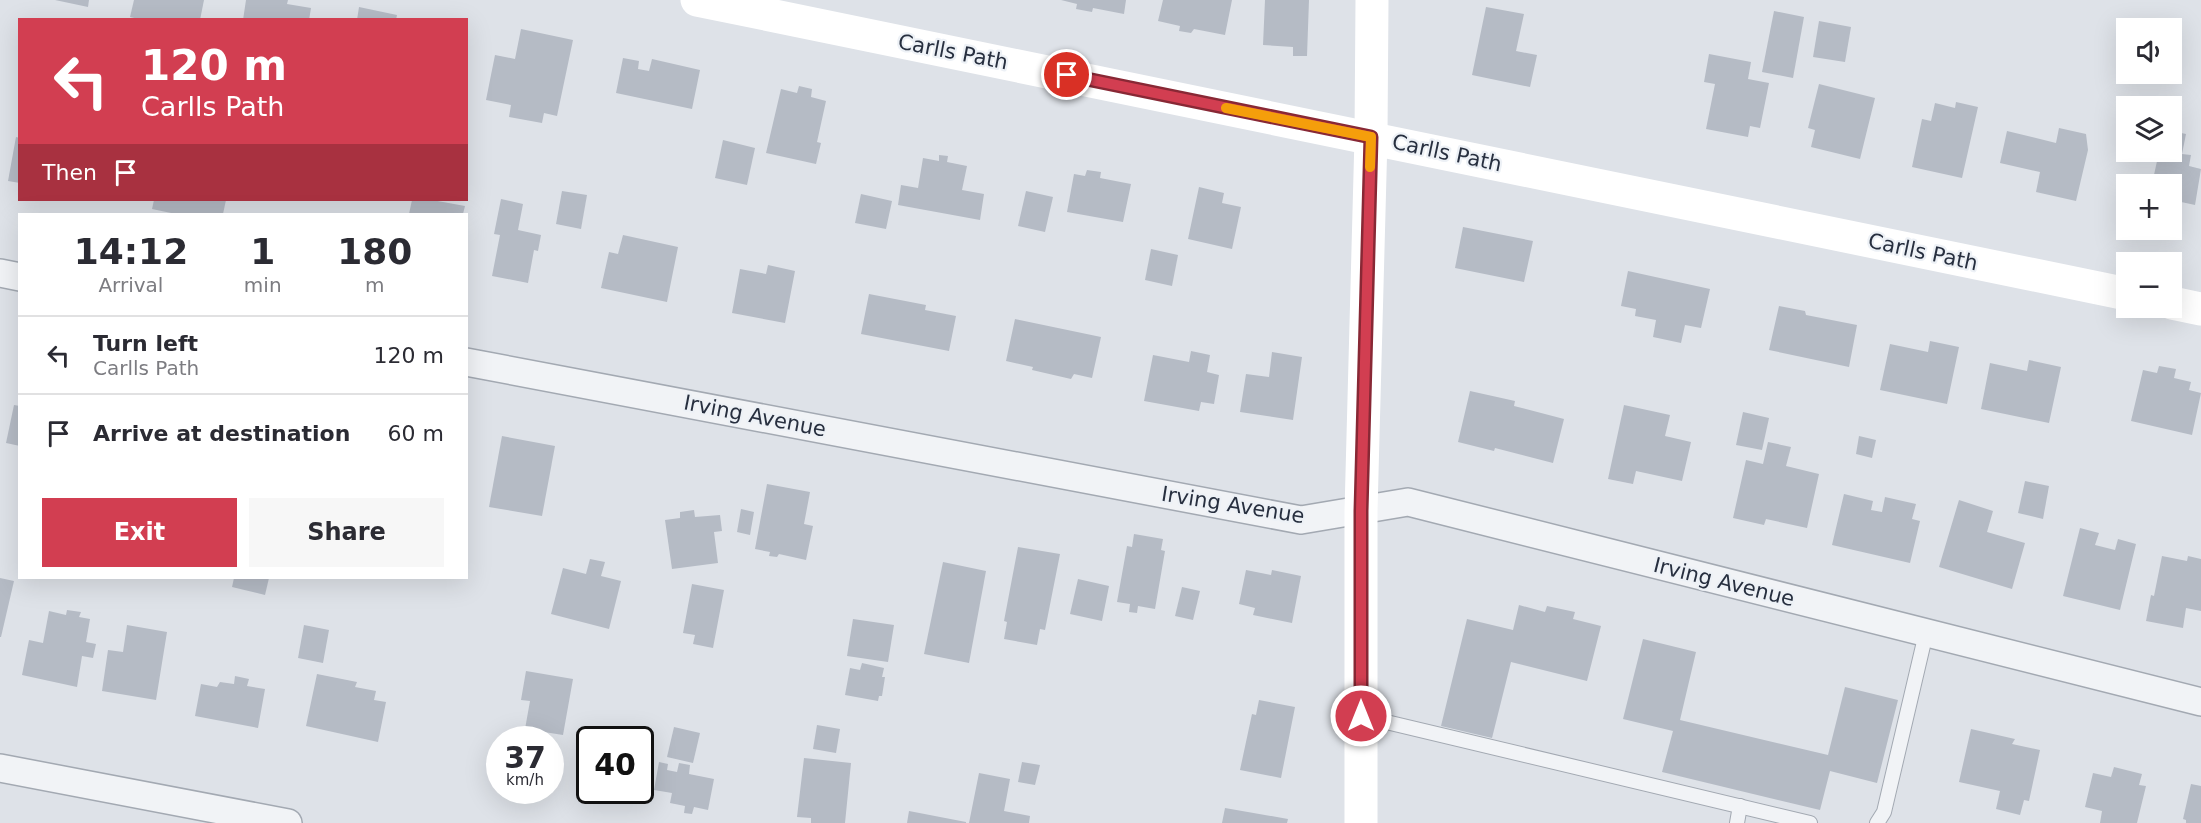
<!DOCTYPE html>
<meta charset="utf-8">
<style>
body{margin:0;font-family:"DejaVu Sans",sans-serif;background:#f7f7f7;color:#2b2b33;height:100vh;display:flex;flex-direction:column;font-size:22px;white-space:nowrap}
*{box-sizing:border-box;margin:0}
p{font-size:20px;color:#7c7c81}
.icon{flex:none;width:33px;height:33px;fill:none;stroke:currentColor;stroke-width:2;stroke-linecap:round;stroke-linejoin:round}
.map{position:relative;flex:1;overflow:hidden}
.side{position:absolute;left:18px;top:213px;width:450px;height:366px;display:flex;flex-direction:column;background:#fff;border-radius:0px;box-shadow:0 6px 24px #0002}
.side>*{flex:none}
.hud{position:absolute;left:18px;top:18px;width:450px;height:183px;border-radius:0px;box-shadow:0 6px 24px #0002;background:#d23e51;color:#fff;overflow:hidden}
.buttons{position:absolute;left:2116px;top:18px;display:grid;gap:12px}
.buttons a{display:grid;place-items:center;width:66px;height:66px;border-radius:0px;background:#fff;box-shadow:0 6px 24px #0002;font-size:30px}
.speed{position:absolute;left:486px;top:726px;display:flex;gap:12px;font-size:30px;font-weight:700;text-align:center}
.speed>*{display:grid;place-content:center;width:78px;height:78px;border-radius:50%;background:#fff;box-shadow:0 6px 24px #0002;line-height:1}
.speed small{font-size:15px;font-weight:400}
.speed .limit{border:3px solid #111;border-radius:9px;background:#fff;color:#111}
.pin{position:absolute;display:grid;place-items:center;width:51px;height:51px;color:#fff;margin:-26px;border:3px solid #fff;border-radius:50%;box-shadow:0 2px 6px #0007}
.me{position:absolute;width:66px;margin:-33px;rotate:0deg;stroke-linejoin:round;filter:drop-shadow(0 0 4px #0008)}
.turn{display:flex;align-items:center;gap:21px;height:126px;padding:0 24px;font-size:27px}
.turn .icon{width:78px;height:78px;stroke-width:2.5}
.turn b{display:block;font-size:42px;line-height:51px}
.then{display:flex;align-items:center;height:57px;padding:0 24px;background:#0003;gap:12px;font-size:22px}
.eta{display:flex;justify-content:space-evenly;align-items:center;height:102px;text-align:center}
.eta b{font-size:36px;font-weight:600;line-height:42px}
.action{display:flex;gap:12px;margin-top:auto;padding:12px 24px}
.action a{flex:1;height:69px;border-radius:0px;background:#d23e51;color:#fff;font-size:24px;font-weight:600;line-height:69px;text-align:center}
.action a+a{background:#f7f7f7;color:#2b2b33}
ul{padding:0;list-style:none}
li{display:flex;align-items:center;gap:18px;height:78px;padding:0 24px;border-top:2px solid #e1e1e2}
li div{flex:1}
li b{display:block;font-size:22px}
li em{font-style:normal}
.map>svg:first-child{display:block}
.building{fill:#b5bbc5}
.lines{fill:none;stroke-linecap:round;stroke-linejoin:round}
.lane-casing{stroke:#a3a9b2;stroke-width:16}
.street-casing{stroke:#a3a9b2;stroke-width:30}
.lane{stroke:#f1f3f6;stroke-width:14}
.street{stroke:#f1f3f6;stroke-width:27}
.secondary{stroke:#fff;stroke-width:33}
.route-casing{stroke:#882835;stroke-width:15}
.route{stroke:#d23e51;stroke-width:10}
.slow{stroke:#f59e0b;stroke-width:10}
.labels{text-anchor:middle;stroke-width:4.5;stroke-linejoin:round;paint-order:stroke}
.street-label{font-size:21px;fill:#272f3f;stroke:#edf1f6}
</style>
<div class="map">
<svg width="2201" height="823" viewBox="0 0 2201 823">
<rect width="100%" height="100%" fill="#dee2e8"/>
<g class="building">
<path d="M55,0H89L88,7Z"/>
<path d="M134,0H204L200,20H143L130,17Z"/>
<path d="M246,0H288L287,4L311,8L309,20H243Z"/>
<path d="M1061,0H1126L1124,14L1093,8L1092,12L1076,9L1077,4Z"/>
<path d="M1163,0H1232L1225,35L1194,29L1191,33L1179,31L1180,26L1158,21Z"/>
<path d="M1265,0H1309L1307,56H1293V47L1263,45Z"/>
<path d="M359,7L397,15L396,20H357Z"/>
<path d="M1486,7L1524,14L1516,51L1537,55L1530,87L1472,75Z"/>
<path d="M1774,11L1804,17L1793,78L1762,72Z"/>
<path d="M1819,21L1851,27L1845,62L1813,57Z"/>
<path d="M521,29L573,40L557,116L544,113L542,123L509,117L511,105L486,100L495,55L515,59Z"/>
<path d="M1709,54L1751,62L1748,79L1769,83L1760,128L1750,126L1748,137L1706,129L1715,84L1704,82Z"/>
<path d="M623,58L639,61L638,69L649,71L652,59L700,70L692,109L616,93Z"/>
<path d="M1819,84L1875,98L1860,159L1811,147L1815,130L1808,128Z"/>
<path d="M799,86L812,89L811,97L826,101L817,142L821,143L816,164L766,153L781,89L797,93Z"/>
<path d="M1956,102L1978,107L1962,178L1912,167L1922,119L1931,121L1935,103L1955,108Z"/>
<path d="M2059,128L2086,134L2088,150L2076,201L2036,192L2040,172L2000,163L2007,131L2056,143Z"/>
<path d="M2172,131L2186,134L2182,154L2191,155L2189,166L2201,169L2195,205L2172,200V184H2152L2159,152H2172Z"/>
<path d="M16,137L20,138V183L8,181Z"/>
<path d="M723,140L755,148L747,185L715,178Z"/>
<path d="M939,155L948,156L947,162L967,166L962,190L984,194L980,220L898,205L901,185L918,188L923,158L939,161Z"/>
<path d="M1087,170L1101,172L1100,178L1131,184L1123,222L1067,212L1074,174L1085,176Z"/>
<path d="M1199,187L1224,193L1222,203L1241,207L1232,249L1188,239Z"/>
<path d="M562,191L587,195L581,229L556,224Z"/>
<path d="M1026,191L1053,197L1045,232L1018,226Z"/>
<path d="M861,194L892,201L886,229L855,223Z"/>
<path d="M501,199L523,204L518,230L541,235L538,251L534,250L528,283L492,276L500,235L494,234Z"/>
<path d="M154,200H226L223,214H176L152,209Z"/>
<path d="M412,200H432L465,206L463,214H409Z"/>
<path d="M1463,227L1533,241L1524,282L1455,268Z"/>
<path d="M623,235L678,247L667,302L601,288L609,252L618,254Z"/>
<path d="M1151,249L1178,255L1172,286L1145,280Z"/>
<path d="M768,265L795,271L785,323L732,313L740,269L766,274Z"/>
<path d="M1628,271L1710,289L1701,328L1685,325L1681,343L1653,337L1656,320L1635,316L1636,309L1621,306Z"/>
<path d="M869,294L926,305L925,310L956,316L949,351L861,334Z"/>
<path d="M1779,306L1805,311L1806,315L1857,325L1849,367L1769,350Z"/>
<path d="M1015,319L1101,337L1092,378L1074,374L1071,379L1032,370L1033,367L1006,361Z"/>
<path d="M1930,341L1959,347L1947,404L1880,390L1890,344L1928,352Z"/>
<path d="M1191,351L1210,355L1207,372L1219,375L1214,404L1201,402L1199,411L1144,401L1153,355L1189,362Z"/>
<path d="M1272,352L1302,357L1293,420L1240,412L1246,374L1269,377Z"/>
<path d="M2029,360L2061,367L2049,423L1981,409L1990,363L2027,371Z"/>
<path d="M2159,366L2176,369L2174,378L2191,382L2189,390L2201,393L2192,435L2131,421L2143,370L2157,373Z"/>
<path d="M1470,391L1515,401L1514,406L1564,419L1553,463L1495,448L1494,451L1458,442Z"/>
<path d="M14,405L20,406V446L6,443Z"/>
<path d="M1624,405L1670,415L1665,436L1691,442L1682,481L1636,471L1633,484L1608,479Z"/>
<path d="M1743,412L1769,418L1762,450L1736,445Z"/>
<path d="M502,436L555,446L542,516L489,507Z"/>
<path d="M1859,436L1876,440L1872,458L1856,454Z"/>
<path d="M1768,442L1791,447L1786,466L1819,474L1807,528L1766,519L1764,525L1733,518L1746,460L1763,464Z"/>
<path d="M2025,481L2049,486L2043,519L2018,513Z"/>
<path d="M767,484L810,492L804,524L813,526L806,560L779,554L777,557L769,556L770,552L755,549Z"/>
<path d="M1844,494L1873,501L1871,510L1882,512L1885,497L1916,504L1912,519L1920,521L1910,563L1832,545Z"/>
<path d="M1959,500L1993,511L1987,532L2025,543L2012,589L1939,567Z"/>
<path d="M741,509L754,512L750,535L737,532Z"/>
<path d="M694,510L695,517L720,515L722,531L714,532L718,563L672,569L665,520L680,518V512Z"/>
<path d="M2080,528L2099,533L2095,545L2115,550L2118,539L2136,544L2120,610L2063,596Z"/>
<path d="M1134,534L1163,539L1161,550L1165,551L1155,609L1138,606L1137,613L1129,612L1130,604L1117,602L1127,546L1132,547Z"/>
<path d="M1018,547L1060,554L1045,630L1040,629L1037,645L1004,639L1007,622L1004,621Z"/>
<path d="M2162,556L2187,561L2188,556L2201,559V611L2186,608L2183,628L2146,621L2151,595L2154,596Z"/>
<path d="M590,559L605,562L601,576L621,581L609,629L551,614L563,568L586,574Z"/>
<path d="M943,562L986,571L969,663L924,654Z"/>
<path d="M1246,570L1271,575L1272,570L1301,576L1292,623L1253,615L1255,608L1239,604Z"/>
<path d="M0,578L14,581L1,637H0Z"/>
<path d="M234,578H269L265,595L232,587Z"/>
<path d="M1078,579L1109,586L1102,621L1070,614Z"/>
<path d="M692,584L724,590L713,648L693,644L695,635L683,633Z"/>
<path d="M1182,587L1200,591L1193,620L1175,616Z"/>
<path d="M1519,605L1545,612L1547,606L1575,612L1573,619L1601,626L1587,681L1511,662L1492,738L1441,726L1467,619L1513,630Z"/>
<path d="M67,610L81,612L79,617L90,619L86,642L96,644L93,658L82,656L77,687L22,675L29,640L43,643L49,611L66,615Z"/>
<path d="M853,619L894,625L888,662L847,656Z"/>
<path d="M127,625L167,632L156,700L102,691L108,650L123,652Z"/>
<path d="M304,625L329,630L323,663L298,658Z"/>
<path d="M1643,639L1696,652L1680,720L1828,755L1845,687L1898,700L1877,783L1830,771L1820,810L1662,772L1673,731L1623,719Z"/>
<path d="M862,663L884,668L882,677H885L882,696H879L878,701L845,695L850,668L860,670Z"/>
<path d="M526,671L573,679L563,735L525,729L530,701L521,700Z"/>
<path d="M317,674L357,682L355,687L376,691L374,700L386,702L378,742L306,726Z"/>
<path d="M235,676L249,679L247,686L265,689L258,728L195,716L201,684L217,687L220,682L234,684Z"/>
<path d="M1259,700L1295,707L1281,778L1240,770L1252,714L1256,715Z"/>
<path d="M817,725L840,729L836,753L813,749Z"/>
<path d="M674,727L700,733L693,763L667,757Z"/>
<path d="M1971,729L2015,739L2012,744L2040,750L2029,801L2024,800L2020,815L1996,809L2000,791L1959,782Z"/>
<path d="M804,758L851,763L845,823H811V818L797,817Z"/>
<path d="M659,762L668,764L667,770L677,772L679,763L690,765L689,774L714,779L708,810L694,807L692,814L684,813L685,806L670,803L672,793L654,790Z"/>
<path d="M1022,762L1040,765L1035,785L1018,782Z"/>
<path d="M2114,767L2142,774L2139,785L2146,786L2137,823H2100L2102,811L2085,807L2093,773L2111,777Z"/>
<path d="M979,773L1010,779L1004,811L1030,816L1029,823H969Z"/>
<path d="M2191,784L2201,786V823H2186V820L2183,819Z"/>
<path d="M1225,808L1288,819L1287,823H1222Z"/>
<path d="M909,811L966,822V823H907Z"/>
</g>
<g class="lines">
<g class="lane-casing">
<g id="lane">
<path d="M1361,716L1810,823"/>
<path d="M1737,823L1740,806"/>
<path d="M1877,823L1884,812L1926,633"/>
</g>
</g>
<g class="street-casing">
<g id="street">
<path d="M0,273L20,277"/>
<path d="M466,362L1301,520L1408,502L2201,702"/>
<path d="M0,768L288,823"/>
</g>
</g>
<use href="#lane" class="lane"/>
<use href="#street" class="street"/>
<g class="secondary">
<path d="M697,0L2127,294"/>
<path d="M2172,303L2201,309"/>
<path d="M1361,823V511L1371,137L1372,0"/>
</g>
</g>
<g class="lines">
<g class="route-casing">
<path id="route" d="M1067,75L1371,137L1361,511V716"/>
</g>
<use href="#route" class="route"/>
<path class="slow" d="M1226,108L1371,137L1370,167"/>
</g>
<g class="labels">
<g class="street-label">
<text transform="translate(953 52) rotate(11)" y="7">Carlls Path</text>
<text transform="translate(1447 153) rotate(12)" y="7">Carlls Path</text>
<text transform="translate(1923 252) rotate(12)" y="7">Carlls Path</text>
<text transform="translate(755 416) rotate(11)" y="7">Irving Avenue</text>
<text transform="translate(1233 505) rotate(9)" y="7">Irving Avenue</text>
<text transform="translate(1724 582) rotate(14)" y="7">Irving Avenue</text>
</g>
</g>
</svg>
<div class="buttons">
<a><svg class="icon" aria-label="sound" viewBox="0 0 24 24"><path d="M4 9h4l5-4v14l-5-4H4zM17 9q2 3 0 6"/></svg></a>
<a><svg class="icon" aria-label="layers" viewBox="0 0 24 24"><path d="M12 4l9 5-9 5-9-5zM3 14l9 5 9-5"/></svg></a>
<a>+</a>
<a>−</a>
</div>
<div class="speed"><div>37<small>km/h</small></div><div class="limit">40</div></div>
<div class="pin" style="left:1067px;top:75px;background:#d93025"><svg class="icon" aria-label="arrive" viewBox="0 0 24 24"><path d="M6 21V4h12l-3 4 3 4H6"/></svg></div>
<svg class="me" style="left:1361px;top:716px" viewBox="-20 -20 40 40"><circle r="17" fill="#d23e51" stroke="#fff" stroke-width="3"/><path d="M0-11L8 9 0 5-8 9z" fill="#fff"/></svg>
<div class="hud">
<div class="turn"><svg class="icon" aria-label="left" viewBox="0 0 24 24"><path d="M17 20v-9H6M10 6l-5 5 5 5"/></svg><div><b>120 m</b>Carlls Path</div></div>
<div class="then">Then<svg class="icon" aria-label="arrive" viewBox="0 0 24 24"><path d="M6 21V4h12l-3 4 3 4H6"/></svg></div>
</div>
<section class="side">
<div class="eta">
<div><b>14:12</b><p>Arrival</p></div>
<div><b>1</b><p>min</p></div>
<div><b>180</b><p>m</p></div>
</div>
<ul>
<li><svg class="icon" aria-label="left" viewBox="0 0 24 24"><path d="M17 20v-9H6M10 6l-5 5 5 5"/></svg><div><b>Turn left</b><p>Carlls Path</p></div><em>120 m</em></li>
<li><svg class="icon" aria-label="arrive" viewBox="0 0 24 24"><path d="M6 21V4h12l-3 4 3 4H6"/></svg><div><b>Arrive at destination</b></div><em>60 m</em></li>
</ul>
<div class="action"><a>Exit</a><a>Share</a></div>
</section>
</div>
